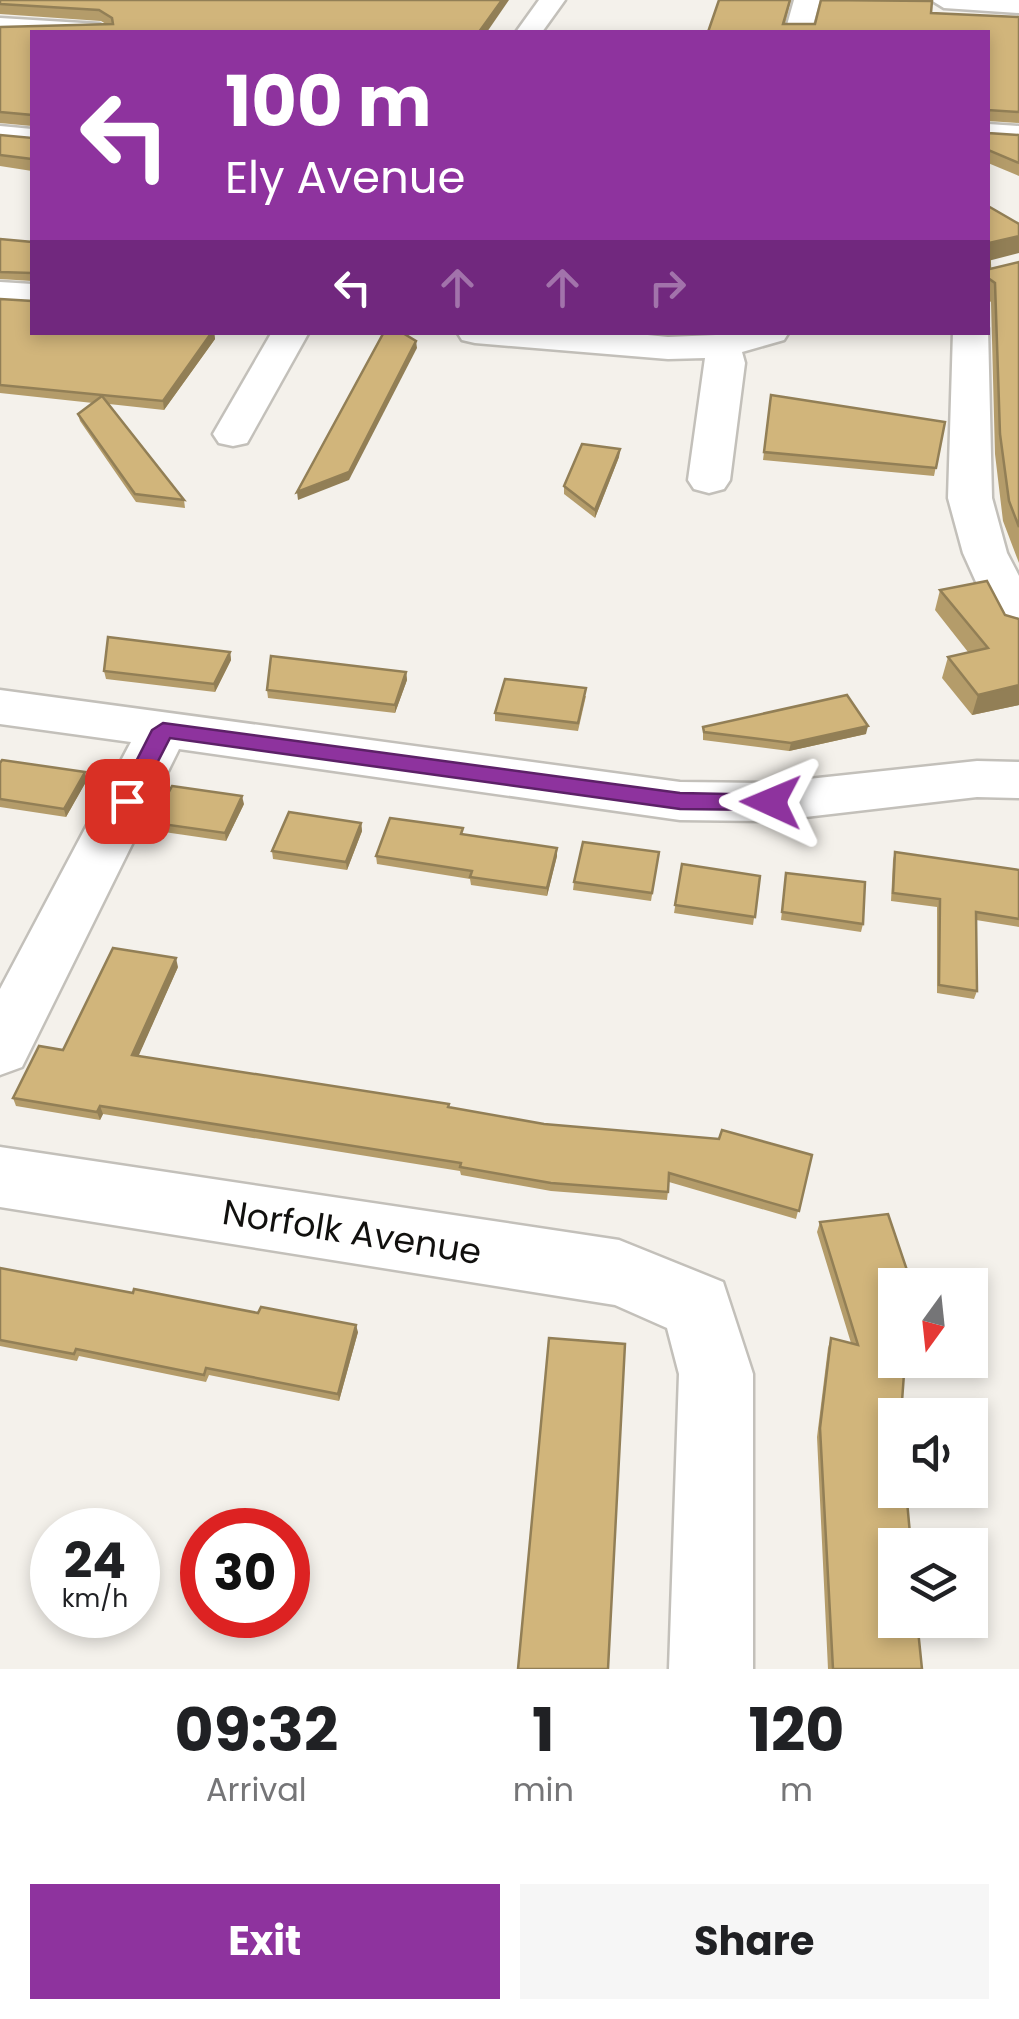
<!DOCTYPE html>
<style>
body{margin:0;font-family:Poppins,sans-serif;background:#f6f6f6;color:#202124;height:100vh;display:flex;flex-direction:column;font-size:38px;white-space:nowrap}
*{box-sizing:border-box;margin:0}
p{font-size:32px;color:#757577}
.icon{flex:none;width:55px;height:55px;fill:none;stroke:currentColor;stroke-width:2;stroke-linecap:round;stroke-linejoin:round}
.map{position:relative;height:1669px;overflow:hidden}
.side{display:flex;flex-direction:column;background:#fff;flex:1}
.side>*{flex:none}
.top-card{position:absolute;left:30px;top:30px;width:960px;height:305px;border-radius:0px;box-shadow:0 5px 15px #0003;background:#8e339e;color:#fff;overflow:hidden}
.needle{width:65px;rotate:195deg}
.buttons{position:absolute;left:878px;top:1268px;display:grid;gap:20px}
.buttons a{display:grid;place-items:center;width:110px;height:110px;border-radius:0px;background:#fff;box-shadow:0 5px 15px #0003;font-size:50px}
.speed{position:absolute;left:30px;top:1508px;display:flex;gap:20px;font-size:50px;font-weight:700;text-align:center}
.speed>*{display:grid;place-content:center;width:130px;height:130px;border-radius:50%;background:#fff;box-shadow:0 5px 15px #0003;line-height:1}
.speed small{font-size:25px;font-weight:400}
.speed .limit{border:15px solid #d22;background:#fff;color:#111}
.pin{position:absolute;display:grid;place-items:center;width:85px;height:85px;color:#fff;margin:-42px;border-radius:20px;box-shadow:0 5px 15px #0006}
.me{position:absolute;width:110px;margin:-55px;rotate:271deg;stroke-linejoin:round;filter:drop-shadow(0 0 8px #0008)}
.turn{display:flex;align-items:center;gap:35px;height:210px;padding:0 30px;font-size:45px}
.turn .icon{width:130px;height:130px;stroke-width:2.5}
.turn b{display:block;font-size:70px;line-height:85px}
.lanes{display:flex;align-items:center;height:95px;padding:0 30px;background:#0003;justify-content:center;gap:50px;direction:ltr}
.lanes .off{opacity:.35}
.eta{display:flex;justify-content:space-evenly;align-items:center;height:170px;text-align:center}
.eta b{font-size:60px;font-weight:700;line-height:70px}
.primary-button{display:flex;gap:20px;margin-top:auto;padding:20px 30px}
.primary-button a{flex:1;height:115px;border-radius:0px;background:#8e339e;color:#fff;font-size:40px;font-weight:700;line-height:115px;text-align:center}
.primary-button a+a{background:#f6f6f6;color:#202124}
.map>svg:first-child{display:block}
.lines{fill:none;stroke-linecap:round;stroke-linejoin:round}
.minor-casing{stroke:#c3c0ba;stroke-width:5}
.minor{fill:#fff;fill-rule:evenodd}
.wall{fill:#b49c6a}
.shaded-wall{fill:#927f56}
.building{fill:#d1b57b;stroke:#927f56;stroke-width:2.5}
.route{fill:#8e339e;stroke:#5c2167;stroke-width:2.5}
.labels{text-anchor:middle;stroke-width:9;stroke-linejoin:round;paint-order:stroke}
.near-street-label{font-size:35px;fill:#11100e;stroke:#fff}
</style>
<div class="map">
<svg width="1019" height="1669" viewBox="0 0 1019 1669">
<rect width="100%" height="100%" fill="#f4f1eb"/>
<g class="lines">
<g class="minor-casing">
<g id="minor">
<path d="M539,0H565L542,32H516Z"/>
<path d="M794,0H820L811,32H785Z"/>
<path d="M931,0H1019V13L944,8Z"/>
<path d="M0,18L99,24L112,32L0,34Z"/>
<path d="M988,124L1019,126V144L988,142Z"/>
<path d="M0,126L32,129V147L0,144Z"/>
<path d="M0,282L32,284V306L0,304Z"/>
<path d="M988,328L992,498L1007,553L1019,576V639L1002,634L995,624L963,553L948,498L953,332H988Z"/>
<path d="M272,332H309L247,443L233,446L219,443L213,434Z"/>
<path d="M457,332H617L668,337L789,332L784,340L742,352L745,363L730,480L724,489L709,493L694,489L688,480L705,358L668,359L475,343L462,340Z"/>
<path d="M0,690L680,782L771,783L977,761L1019,762V798L977,797L771,821L680,820L179,749L22,1067L0,1075V989L131,742L0,724Z"/>
<path d="M0,1147L619,1240L723,1282L753,1374V1669H669L679,1374L667,1328L615,1305L0,1207Z"/>
</g>
</g>
<use href="#minor" class="minor"/>
</g>
<g class="wall">
<path d="M0,0H509L32,32V171L0,166V135L32,138V126L0,123V27L106,24L101,21L0,14Z"/>
<path d="M719,0H791L785,24H815L931,13L1019,17V123L988,121V133L1019,135V176L988,163V32H708Z"/>
<path d="M988,206L990,269L1019,262V563L1003,521L995,454L991,302L988,300Z"/>
<path d="M0,239L32,242V281L0,279Z"/>
<path d="M0,299L32,332H214L215,339L164,410L109,404L184,500L185,508L136,502L80,421L78,414L93,403L0,393Z"/>
<path d="M771,395L945,422L934,476L763,460Z"/>
<path d="M620,449L619,457L595,518L564,494V486Z"/>
<path d="M940,590L1005,615L1019,619V705L972,715L942,678L948,657L968,652L935,610Z"/>
<path d="M230,652L231,660L215,692L106,679L104,671Z"/>
<path d="M406,672L407,680L395,713L268,698L267,690Z"/>
<path d="M586,696L578,731L495,721V713Z"/>
<path d="M703,727L866,734L789,751L703,740Z"/>
<path d="M0,763L87,780L66,817L0,807Z"/>
<path d="M244,804L226,841L164,832L162,824Z"/>
<path d="M361,823L362,831L347,870L273,859L272,851Z"/>
<path d="M463,834L557,848V856L547,896L471,885L470,879L377,864L376,856Z"/>
<path d="M659,852L651,901L573,890L574,882Z"/>
<path d="M895,852L1019,870V927L976,920L977,991L974,999L937,993V907L891,901L893,860Z"/>
<path d="M682,864L760,876L753,925L674,913Z"/>
<path d="M786,873L863,924L861,932L781,920Z"/>
<path d="M178,967L138,1056L449,1104V1107L544,1124L812,1155L796,1219L669,1182L667,1200L551,1191L461,1175L460,1171L103,1114L100,1120L16,1106L13,1098L63,1050Z"/>
<path d="M888,1214L893,1500L922,1669H828L817,1437L828,1348L831,1338L851,1343L817,1232L820,1222Z"/>
<path d="M0,1268L133,1293L358,1332L339,1401L209,1375L206,1382L79,1356L77,1361L0,1346Z"/>
</g>
<g class="shaded-wall">
<path d="M502,0H509L487,32H479Z"/>
<path d="M1019,236V253L988,261L989,243Z"/>
<path d="M212,332H214L215,339L164,410L163,401Z"/>
<path d="M416,341L417,348L349,480L298,500L297,492Z"/>
<path d="M620,449L619,457L595,518V510Z"/>
<path d="M230,652L231,660L215,692L214,684Z"/>
<path d="M406,672L407,680L395,713V705Z"/>
<path d="M1019,685V705L972,715L978,695Z"/>
<path d="M868,726L866,734L789,751L791,743Z"/>
<path d="M85,772L87,780L66,817L64,809Z"/>
<path d="M242,796L244,804L226,841L225,833Z"/>
<path d="M361,823L362,831L347,870L346,862Z"/>
<path d="M557,848V856L547,896V888Z"/>
<path d="M176,958L178,967L135,1064L132,1055Z"/>
<path d="M100,1106L103,1114L100,1120L97,1112Z"/>
<path d="M356,1325L358,1332L339,1401L338,1394Z"/>
</g>
<g class="building">
<path d="M0,0H502L479,32H32V159L0,155V135L32,138V115L0,112V27L113,24L112,18L99,10L0,4Z"/>
<path d="M719,0H790L783,24H815L821,0L932,1L931,13L1019,17V112L988,110V133L1019,135V163L988,150V32H708Z"/>
<path d="M988,206L1019,224V236L989,243L990,269L1019,262V527L1009,501L1000,434L995,283L988,278Z"/>
<path d="M0,239L32,242V273L0,272Z"/>
<path d="M0,299L32,301V332H212L163,401L0,385Z"/>
<path d="M384,332H401L416,341L349,472L297,492Z"/>
<path d="M771,395L945,422L936,468L764,452Z"/>
<path d="M102,396L184,500L135,494L78,414Z"/>
<path d="M582,444L620,449L595,510L564,486Z"/>
<path d="M987,581L1005,615L1019,619V685L978,695L948,657L988,648L940,590Z"/>
<path d="M108,637L230,652L214,684L104,671Z"/>
<path d="M271,656L406,672L395,705L267,690Z"/>
<path d="M505,679L586,688L578,723L495,713Z"/>
<path d="M847,695L868,726L791,743L704,732L703,727Z"/>
<path d="M2,760L85,772L64,809L0,799V763Z"/>
<path d="M172,786L242,796L225,833L162,824V805Z"/>
<path d="M289,812L361,823L346,862L272,851Z"/>
<path d="M390,818L463,828L461,834L557,848L547,888L470,877L472,871L376,856Z"/>
<path d="M583,842L659,852L652,893L574,882Z"/>
<path d="M895,852L1019,870V919L976,912L977,991L939,985L940,899L893,893Z"/>
<path d="M682,864L760,876L755,917L675,905Z"/>
<path d="M786,873L865,882L863,924L782,912Z"/>
<path d="M113,948L176,958L132,1055L449,1104L448,1107L544,1124L719,1139L722,1130L812,1155L799,1211L669,1173L668,1192L551,1183L460,1167L461,1163L100,1106L97,1112L13,1098L39,1046L63,1050Z"/>
<path d="M888,1214L912,1285H895V1360H905L901,1415H895V1480L893,1500L907,1501L911,1545H895V1620H917L922,1669H833L820,1428L831,1338L858,1345L820,1222Z"/>
<path d="M0,1268L133,1293L134,1289L258,1313L261,1307L356,1325L338,1394L206,1368L204,1375L76,1349L74,1354L0,1340Z"/>
<path d="M549,1338L625,1344L608,1669H518Z"/>
</g>
<path class="route" d="M163,723L680,793L771,795L782,802L771,810L680,809L170,738L135,806H119L116,801L152,730Z"/>
<g class="labels">
<g class="near-street-label">
<text transform="translate(352 1232) rotate(9)" y="12">Norfolk Avenue</text>
</g>
</g>
</svg>
<div class="buttons">
<a><svg class="needle" viewBox="-14 -14 28 28"><path d="M0-13l5 13h-10z" fill="#e53935"/><path d="M0 13l5-13h-10z" fill="#757577"/></svg></a>
<a><svg class="icon" aria-label="sound" viewBox="0 0 24 24"><path d="M4 9h4l5-4v14l-5-4H4zM17 9q2 3 0 6"/></svg></a>
<a><svg class="icon" aria-label="layers" viewBox="0 0 24 24"><path d="M12 4l9 5-9 5-9-5zM3 14l9 5 9-5"/></svg></a>
</div>
<div class="speed"><div>24<small>km/h</small></div><div class="limit">30</div></div>
<div class="pin" style="left:127px;top:801px;background:#d93025"><svg class="icon" aria-label="arrive" viewBox="0 0 24 24"><path d="M6 21V4h12l-3 4 3 4H6"/></svg></div>
<svg class="me" style="left:771px;top:802px" viewBox="-20 -20 40 40"><path d="M0-17L14 15 0 8-14 15z" fill="#8e339e" stroke="#fff" stroke-width="4"/></svg>
<div class="top-card">
<div class="turn"><svg class="icon" aria-label="left" viewBox="0 0 24 24"><path d="M17 20v-9H6M10 6l-5 5 5 5"/></svg><div><b>100 m</b>Ely Avenue</div></div>
<div class="lanes"><svg class="icon" aria-label="left" viewBox="0 0 24 24"><path d="M17 20v-9H6M10 6l-5 5 5 5"/></svg><svg class="icon off" aria-label="ahead" viewBox="0 0 24 24"><path d="M12 20V5M6 11l6-6 6 6"/></svg><svg class="icon off" aria-label="ahead" viewBox="0 0 24 24"><path d="M12 20V5M6 11l6-6 6 6"/></svg><svg class="icon off" aria-label="right" viewBox="0 0 24 24"><path d="M7 20v-9h11M14 6l5 5-5 5"/></svg></div>
</div>
</div>
<section class="side">
<div class="eta">
<div><b>09:32</b><p>Arrival</p></div>
<div><b>1</b><p>min</p></div>
<div><b>120</b><p>m</p></div>
</div>
<div class="primary-button"><a>Exit</a><a>Share</a></div>
</section>
